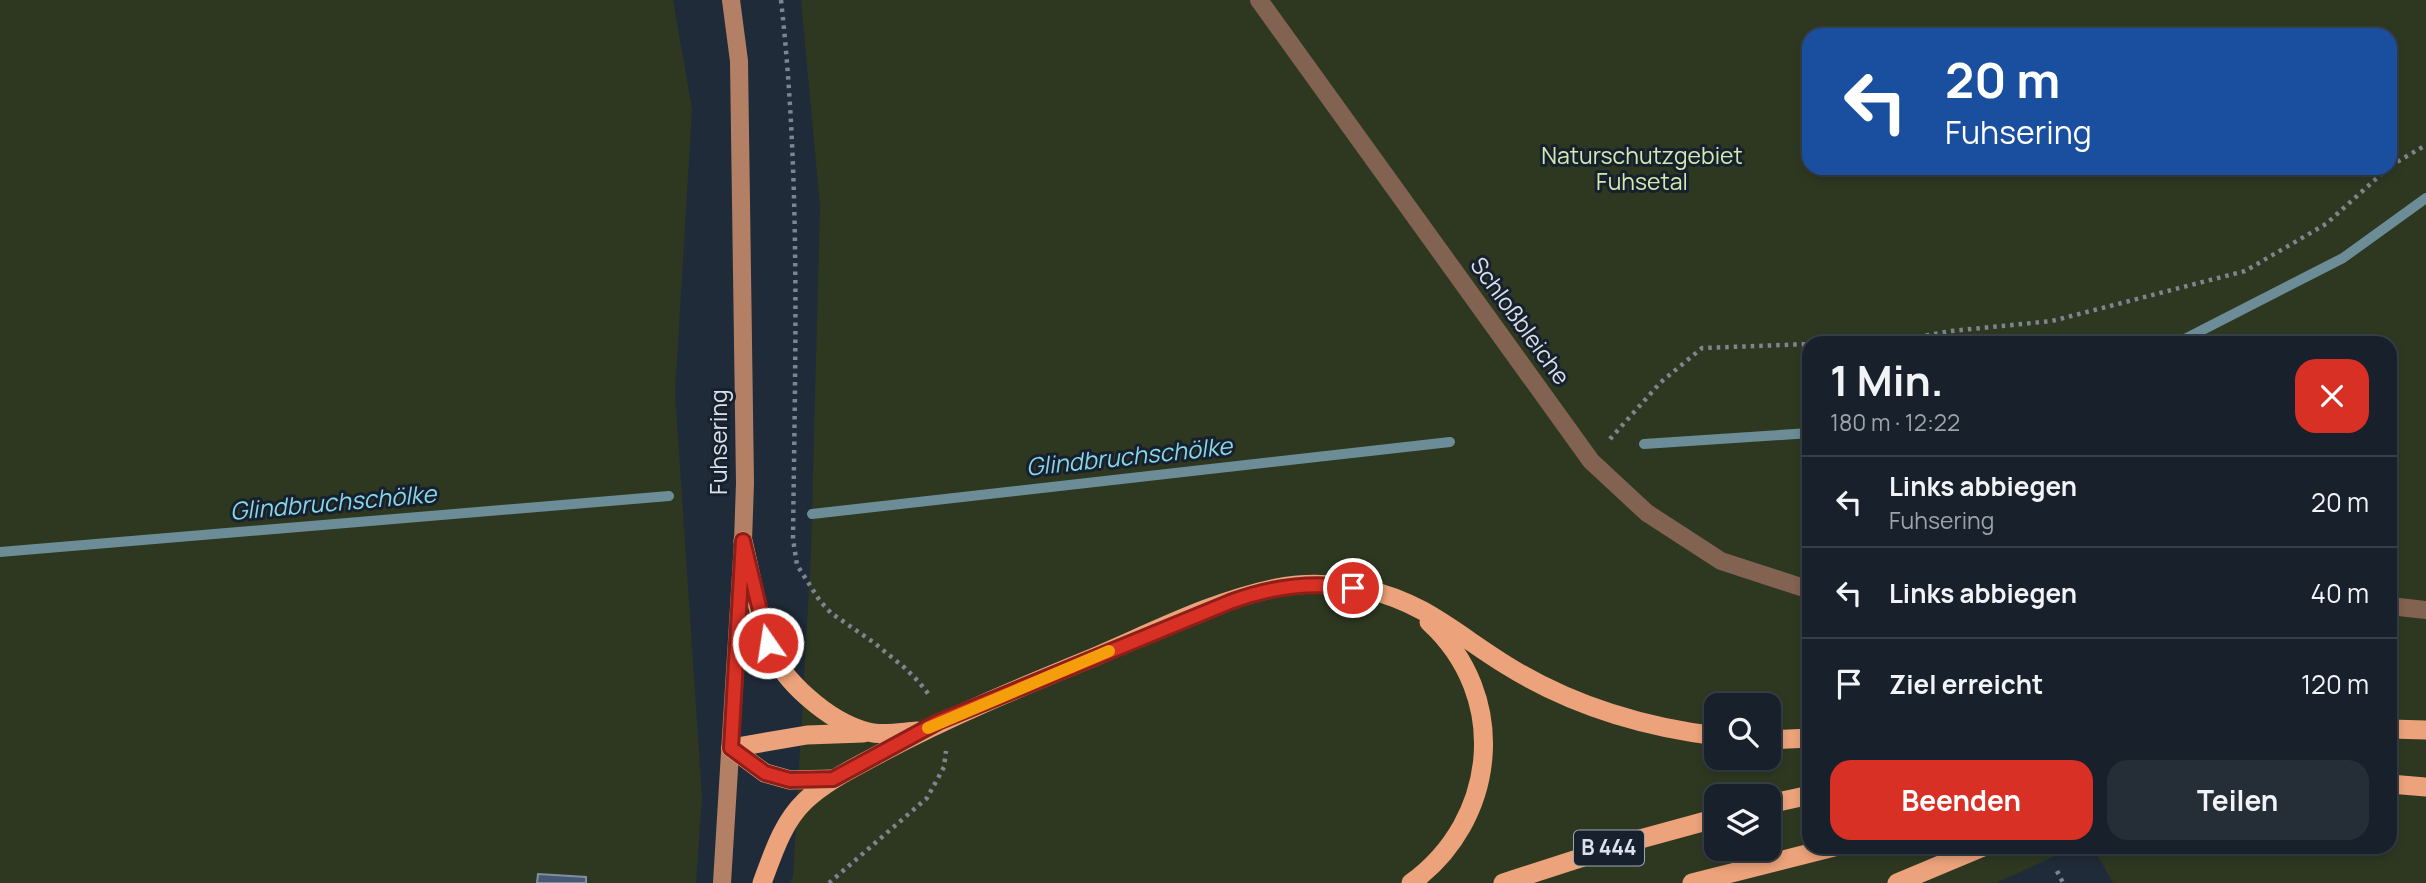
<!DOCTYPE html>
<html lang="de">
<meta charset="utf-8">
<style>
body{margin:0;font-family:Manrope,sans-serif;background:#252d37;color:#f1f3f6;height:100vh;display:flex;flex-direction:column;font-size:26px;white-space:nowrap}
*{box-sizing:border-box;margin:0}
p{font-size:23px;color:#9fa3a9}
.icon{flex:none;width:38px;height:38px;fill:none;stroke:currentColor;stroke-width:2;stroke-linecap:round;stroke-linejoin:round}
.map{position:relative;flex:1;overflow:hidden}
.drawer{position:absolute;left:1802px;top:336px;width:595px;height:518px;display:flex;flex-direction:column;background:#18202b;border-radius:21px;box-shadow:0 4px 10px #0003,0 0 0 2px #363e47}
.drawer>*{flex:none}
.hud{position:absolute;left:1802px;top:28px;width:595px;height:147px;border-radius:21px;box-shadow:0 4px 10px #0003,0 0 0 2px #363e47;background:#1a4fa0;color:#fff;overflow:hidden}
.controls{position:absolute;left:1704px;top:693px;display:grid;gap:14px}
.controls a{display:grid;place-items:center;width:77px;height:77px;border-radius:14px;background:#18202b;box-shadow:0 4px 10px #0003,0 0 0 2px #363e47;font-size:35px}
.pin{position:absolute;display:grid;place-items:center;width:60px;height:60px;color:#fff;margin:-30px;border:4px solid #fff;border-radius:50%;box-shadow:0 2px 7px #0007}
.me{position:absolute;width:77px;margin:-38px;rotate:347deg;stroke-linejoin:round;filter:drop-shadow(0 0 5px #0008)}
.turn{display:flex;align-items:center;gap:24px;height:147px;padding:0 28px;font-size:32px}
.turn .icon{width:91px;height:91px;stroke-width:2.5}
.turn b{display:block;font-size:49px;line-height:60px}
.round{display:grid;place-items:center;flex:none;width:74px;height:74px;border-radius:21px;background:#252d37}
.headline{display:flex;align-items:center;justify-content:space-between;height:119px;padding:0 28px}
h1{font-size:42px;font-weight:700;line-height:52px}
.cta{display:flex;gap:14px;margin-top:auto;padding:14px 28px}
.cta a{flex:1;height:80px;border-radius:21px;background:#d93025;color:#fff;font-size:28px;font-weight:700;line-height:80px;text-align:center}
.cta a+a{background:#252d37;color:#f1f3f6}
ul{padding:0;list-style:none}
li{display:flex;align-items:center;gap:21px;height:91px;padding:0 28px;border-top:2px solid #363e47}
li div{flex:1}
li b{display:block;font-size:26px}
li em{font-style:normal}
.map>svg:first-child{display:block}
.green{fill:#2e3821;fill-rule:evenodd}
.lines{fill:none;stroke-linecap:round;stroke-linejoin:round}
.stream{stroke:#6c8d97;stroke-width:10}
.building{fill:#455974;stroke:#818e9f;stroke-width:2}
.path{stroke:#7c8590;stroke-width:4.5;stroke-dasharray:3.5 5;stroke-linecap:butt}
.minor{stroke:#826250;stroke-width:18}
.secondary{stroke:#b48065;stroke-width:18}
.trunk{stroke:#eca27a;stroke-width:19}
.route-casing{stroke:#8d1f18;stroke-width:18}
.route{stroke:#d93025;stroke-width:12}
.slow{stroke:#f59e0b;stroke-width:12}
.labels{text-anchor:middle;stroke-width:6;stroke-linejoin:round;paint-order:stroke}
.shield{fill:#17212e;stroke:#a0a7b2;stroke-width:2}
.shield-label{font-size:21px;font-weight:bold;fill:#dae1ea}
.park-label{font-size:23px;fill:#d2eab0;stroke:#17212e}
.street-label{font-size:23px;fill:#dae1ea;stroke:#17212e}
.water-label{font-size:24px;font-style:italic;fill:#88d6e9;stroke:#17212e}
</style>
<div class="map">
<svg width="2426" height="883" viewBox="0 0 2426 883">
<rect width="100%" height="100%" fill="#202b39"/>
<g class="green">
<path d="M0,0H673L692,109L675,393L702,797L696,883H0Z"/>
<path d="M801,0H2426V883H2113L2093,847H2390V343H1810V847H2074L1996,883H790L793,877L811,553L820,206ZM1810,35H2390V168H1810ZM1717,705H1769V758H1717ZM1717,796H1769V849H1717Z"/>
</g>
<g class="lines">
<g class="stream">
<path d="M2177,343L2343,258L2426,198"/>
<path d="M1644,444L1810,433"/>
<path d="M812,514L1450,442"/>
<path d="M0,552L669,496"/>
</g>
</g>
<path class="building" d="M538,874L586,877V883H537Z"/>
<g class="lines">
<g class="path">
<path d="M781,0C801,179 795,360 793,539L797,565L820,601L831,613L873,642L905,668L919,682L930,696"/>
<path d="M2390,166L2426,145"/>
<path d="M1884,343L1951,331L2052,321L2245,271L2326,224L2388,168"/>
<path d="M1610,439L1661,382L1702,348L1810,344"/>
<path d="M2057,871L2063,883"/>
<path d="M829,883L927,798L944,767L946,751"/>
</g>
<g class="minor">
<path d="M1259,0L1591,461L1647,513L1721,561L1810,590"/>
<path d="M2390,606L2426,610"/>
</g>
<path class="secondary" d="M722,883L743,541L745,483L739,61L731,0"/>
<g class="trunk">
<path d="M743,541C751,574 757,609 767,641C780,680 829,722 868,732C883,736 902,732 917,731"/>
<path d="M2390,729L2426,730"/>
<path d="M1769,740L1810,738"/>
<path d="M731,748L807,735L863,733"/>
<path d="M731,748L765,773L790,780L833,779"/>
<path d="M2390,784L2426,787"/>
<path d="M1769,804L1810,795"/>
<path d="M762,883C773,854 782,823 805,801C827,780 856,767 883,752C951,716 1021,687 1092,658C1151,633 1212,601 1276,588C1305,582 1339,584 1368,590C1424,602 1460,637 1506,665C1570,705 1643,727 1717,736"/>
<path d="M1411,883C1498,820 1510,696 1429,622"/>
<path d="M1503,883L1633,841L1717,818"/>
<path d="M1692,883L1834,847"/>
<path d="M1897,883L1983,847"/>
</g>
</g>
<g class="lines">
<g class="route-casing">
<path id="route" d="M768,643L743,541L731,748L765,773L790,780L833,779L938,722L1230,602C1270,587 1310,581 1353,588"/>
</g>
<use href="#route" class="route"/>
<path class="slow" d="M928,728L1109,651"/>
</g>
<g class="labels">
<rect class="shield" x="1574" y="830.5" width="70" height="35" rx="5"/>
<g class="shield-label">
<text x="1609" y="855">B 444</text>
</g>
<g class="park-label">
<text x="1642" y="164">Naturschutzgebiet<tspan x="1642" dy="26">Fuhsetal</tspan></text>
</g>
<g class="street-label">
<text transform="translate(1520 321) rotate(54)" y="8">Schloßbleiche</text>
<text transform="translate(719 442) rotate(-90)" y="8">Fuhsering</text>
</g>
<g class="water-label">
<text transform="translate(1129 457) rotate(-6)" y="8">Glindbruchschölke</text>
<text transform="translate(333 503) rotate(-5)" y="8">Glindbruchschölke</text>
</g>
</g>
</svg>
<div class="controls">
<a><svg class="icon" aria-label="search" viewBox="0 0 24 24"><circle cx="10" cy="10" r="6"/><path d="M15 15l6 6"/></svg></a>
<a><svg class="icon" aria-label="layers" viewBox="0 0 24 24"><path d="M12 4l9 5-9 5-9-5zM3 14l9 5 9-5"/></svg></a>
</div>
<div class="pin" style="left:1353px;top:588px;background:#d93025"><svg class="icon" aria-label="arrive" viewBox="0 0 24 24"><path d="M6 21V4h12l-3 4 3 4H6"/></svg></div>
<svg class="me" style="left:768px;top:643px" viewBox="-20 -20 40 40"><circle r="17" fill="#d93025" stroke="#fff" stroke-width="3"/><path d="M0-11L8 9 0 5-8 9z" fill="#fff"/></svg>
<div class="hud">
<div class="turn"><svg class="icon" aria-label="left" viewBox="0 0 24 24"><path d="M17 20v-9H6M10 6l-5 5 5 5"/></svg><div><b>20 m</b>Fuhsering</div></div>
</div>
<section class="drawer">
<div class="headline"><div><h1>1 Min.</h1><p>180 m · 12:22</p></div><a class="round" style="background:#d93025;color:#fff"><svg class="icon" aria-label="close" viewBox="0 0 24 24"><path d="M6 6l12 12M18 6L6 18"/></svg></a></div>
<ul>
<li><svg class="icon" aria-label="left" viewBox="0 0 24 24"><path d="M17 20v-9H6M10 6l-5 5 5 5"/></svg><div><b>Links abbiegen</b><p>Fuhsering</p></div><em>20 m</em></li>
<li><svg class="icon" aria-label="left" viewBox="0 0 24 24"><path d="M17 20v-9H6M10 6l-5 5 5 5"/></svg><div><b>Links abbiegen</b></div><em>40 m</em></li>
<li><svg class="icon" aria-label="arrive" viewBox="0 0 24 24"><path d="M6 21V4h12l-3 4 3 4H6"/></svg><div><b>Ziel erreicht</b></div><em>120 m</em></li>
</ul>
<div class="cta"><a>Beenden</a><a>Teilen</a></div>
</section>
</div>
